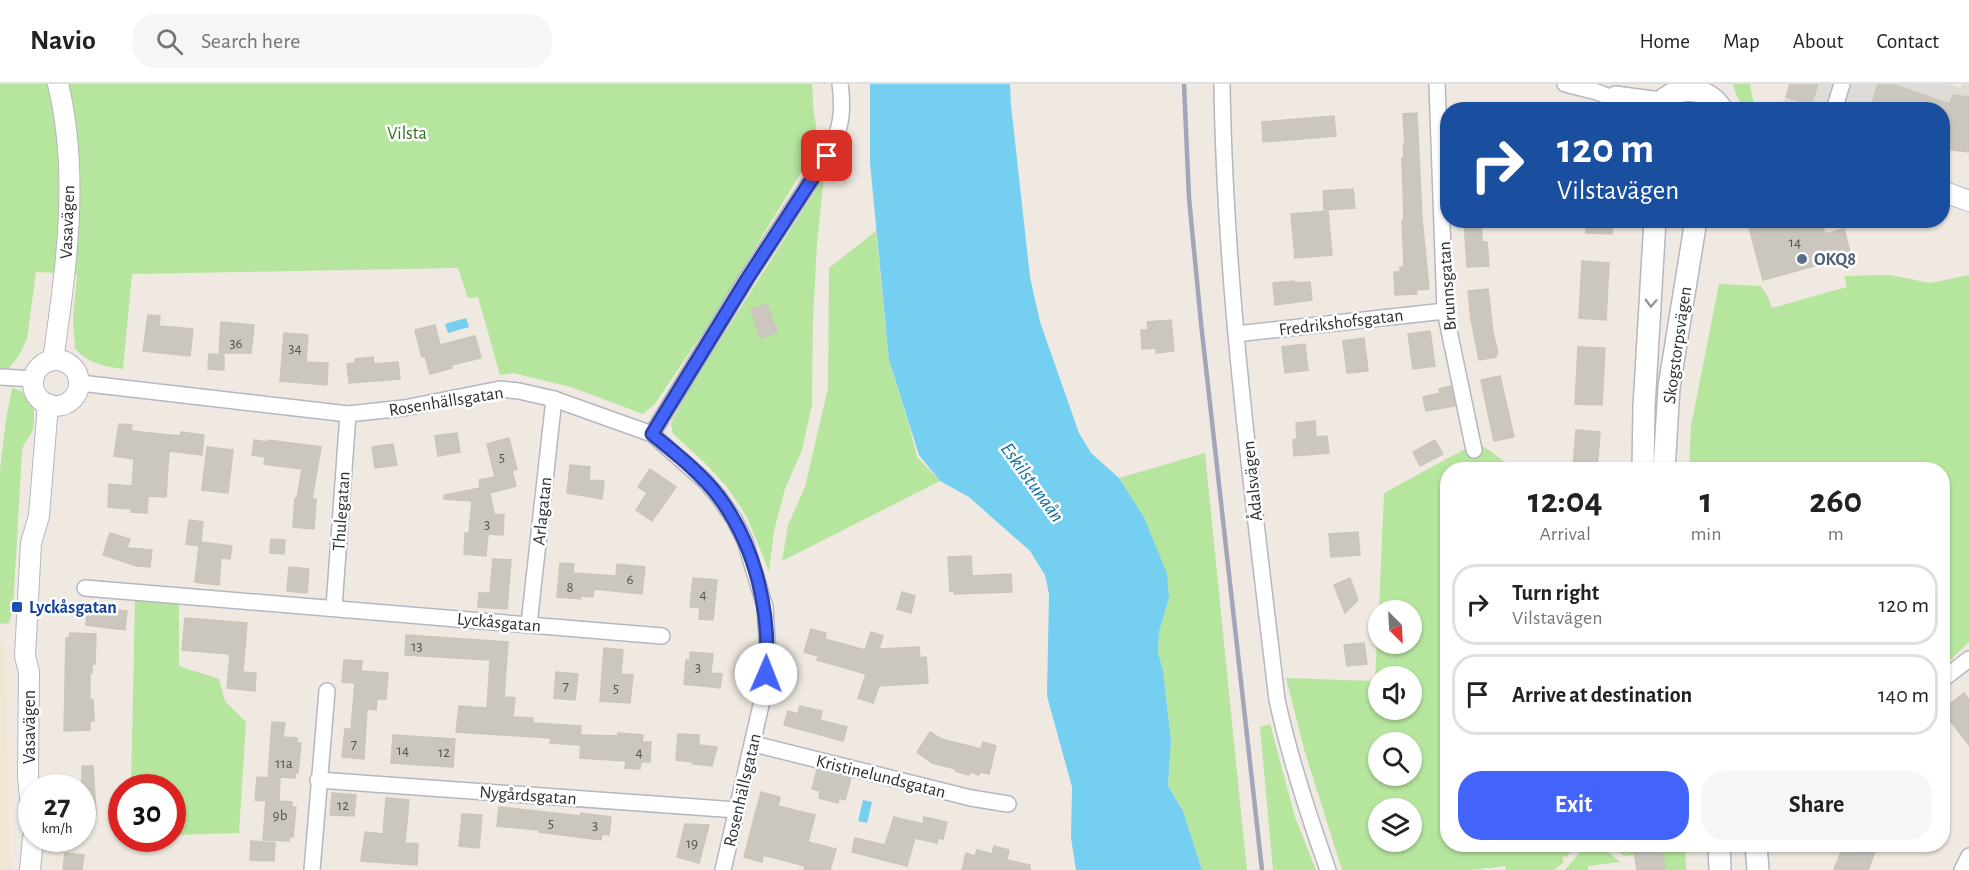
<!DOCTYPE html>
<meta charset="utf-8">
<style>
body{margin:0;font-family:"Alegreya Sans",sans-serif;background:#f6f6f6;color:#222;height:100vh;display:flex;flex-direction:column;font-size:22px;white-space:nowrap}
*{box-sizing:border-box;margin:0}
p{font-size:20px;color:#767676}
.icon{flex:none;width:33px;height:33px;fill:none;stroke:currentColor;stroke-width:2;stroke-linecap:round;stroke-linejoin:round}
.map{position:relative;flex:1;overflow:hidden}
.drawer{position:absolute;left:1440px;top:378px;width:510px;height:390px;display:flex;flex-direction:column;background:#fff;border-radius:24px;box-shadow:0 2px 4px #0004}
.drawer>*{flex:none}
.banner{position:absolute;left:1440px;top:18px;width:510px;height:126px;border-radius:24px;box-shadow:0 2px 4px #0004;background:#1a4fa0;color:#fff;overflow:hidden}
.needle{width:39px;rotate:156deg}
.controls{position:absolute;left:1368px;top:516px;display:grid;gap:12px}
.controls a{display:grid;place-items:center;width:54px;height:54px;border-radius:50%;background:#fff;box-shadow:0 2px 4px #0004;font-size:30px}
.speed{position:absolute;left:18px;top:690px;display:flex;gap:12px;font-size:30px;font-weight:700;text-align:center}
.speed>*{display:grid;place-content:center;width:78px;height:78px;border-radius:50%;background:#fff;box-shadow:0 2px 4px #0004;line-height:1}
.speed small{font-size:15px;font-weight:400}
.speed .limit{border:9px solid #d22;background:#fff;color:#111}
.pin{position:absolute;display:grid;place-items:center;width:51px;height:51px;color:#fff;margin:-26px;border-radius:12px;box-shadow:0 3px 9px #0006}
.me{position:absolute;width:66px;margin:-33px;rotate:1deg;stroke-linejoin:round;filter:drop-shadow(0 0 4px #0008)}
.turn{display:flex;align-items:center;gap:21px;height:126px;padding:0 18px;font-size:27px}
.turn .icon{width:78px;height:78px;stroke-width:2.5}
.turn b{display:block;font-size:42px;line-height:51px}
.eta{display:flex;justify-content:space-evenly;align-items:center;height:102px;text-align:center}
.eta b{font-size:36px;font-weight:700;line-height:42px}
.button{display:flex;gap:12px;margin-top:auto;padding:12px 18px}
.button a{flex:1;height:69px;border-radius:24px;background:#4264fb;color:#fff;font-size:24px;font-weight:700;line-height:69px;text-align:center}
.button a+a{background:#f6f6f6;color:#222}
ul{padding:0;list-style:none}
li{display:flex;align-items:center;gap:18px;height:81px;margin:0 12px 9px;padding:0 6px;border:3px solid #e0e0e0;border-radius:24px}
li div{flex:1}
li b{display:block;font-size:22px}
li em{font-style:normal}
header{display:flex;align-items:center;gap:36px;box-sizing:border-box;height:84px;padding:0 30px;background:#fff;border-bottom:2px solid #e0e0e0}
header strong{font-size:28px}
nav{display:flex;gap:33px;margin-inline-start:auto;font-size:21px}
.search{width:420px;height:54px;background:#f6f6f6;display:flex;align-items:center;gap:15px;box-sizing:border-box;padding:0 21px;border-radius:24px;color:#767676;font-size:22px}
.map>svg:first-child{display:block}
.education{fill:#f0e6d1}
.green{fill:#b6e59e;fill-rule:evenodd}
.plaza{fill:#dfdcd8}
.water{fill:#75cff0}
.building{fill:#cbc7bf;stroke:#cbc5ba;stroke-width:1.5}
.lines{fill:none;stroke-linecap:round;stroke-linejoin:round}
.minor-casing{stroke:#b4b7c1;stroke-width:18}
.tertiary-casing{stroke:#b4b7c1;stroke-width:22}
.secondary-casing{stroke:#b4b7c1;stroke-width:24}
.minor{stroke:#fff;stroke-width:15}
.tertiary{stroke:#fff;stroke-width:20}
.secondary{stroke:#fff;stroke-width:21}
.rail{stroke:#a3a6b8;stroke-width:4.5}
.oneway{stroke:#969696}
.route-casing{stroke:#2b41a3;stroke-width:15}
.route{stroke:#4264fb;stroke-width:10}
.service-dot{fill:#5c6f8a;stroke:#fff;stroke-width:2}
.transit-dot{fill:#1a4fb4;stroke:#fff;stroke-width:2}
.labels{text-anchor:middle;stroke-width:5;stroke-linejoin:round;paint-order:stroke}
.number-label{font-size:15px;fill:#555452}
.park-label{font-size:18px;fill:#2c6e1b;stroke:#fff}
.street-label{font-size:18px;fill:#2e2e2e;stroke:#fff}
.service-label{font-size:18px;font-weight:bold;fill:#4e5e75;stroke:#fff;text-anchor:start}
.transit-label{font-size:18px;font-weight:bold;fill:#164399;stroke:#fff;text-anchor:start}
.water-label{font-size:20px;font-style:italic;fill:#0d6fa3;stroke:#fff}
</style>
<header>
<strong>Navio</strong>
<div class="search"><svg class="icon" aria-label="search" viewBox="0 0 24 24"><circle cx="10" cy="10" r="6"/><path d="M15 15l6 6"/></svg>Search here</div>
<nav><a>Home</a><a>Map</a><a>About</a><a>Contact</a></nav>
</header>
<div class="map">
<svg width="1969" height="786" viewBox="0 0 1969 786">
<rect width="100%" height="100%" fill="#efe9e1"/>
<path class="education" d="M0,556L5,561L10,786H0Z"/>
<g class="green">
<path d="M0,0H812L814,30L819,59L710,238L654,321L643,330L571,303L513,289L500,291L478,213L468,214L458,184L132,190L123,285C100,281 92,281 75,265L73,235L77,190L36,188L27,255L18,273L8,285L0,284Z"/>
<path d="M1733,0H1750L1753,16L1758,25C1742,26 1736,14 1733,0Z"/>
<path d="M824,93L817,159L813,236L812,320L802,366L785,405L774,447L769,487L747,433L727,403L704,378L673,350L671,339L690,303Z"/>
<path d="M876,147L889,276L909,341L917,373L940,397L782,477L788,441L805,403L828,304L829,184Z"/>
<path d="M1890,191L1930,199L1969,191V558L1943,583L1942,386L1689,385L1691,342L1719,200L1761,202L1768,213L1772,224L1847,203L1844,192Z"/>
<path d="M12,304C28,308 34,315 34,331C34,336 34,342 33,346C29,355 24,356 22,368L13,524L9,539L1,540L0,538V386L6,336Z"/>
<path d="M1480,360L1515,385L1448,386V760L1575,761L1567,773L1562,772L1564,778L1554,786H1506L1505,782L1471,786H1342L1304,665L1286,594L1375,597L1378,533V560H1412V526H1379L1384,409L1463,366ZM1378,592H1412V626H1378ZM1378,658H1412V692H1378ZM1378,724H1412V758H1378Z"/>
<path d="M1205,369L1243,748L1247,786H1202L1183,727L1168,702L1171,657L1163,586L1158,569L1159,548L1169,514L1144,433L1119,394Z"/>
<path d="M135,515L179,519V582L219,595L225,617L246,638L239,749L173,751L172,704H131Z"/>
<path d="M1270,640L1295,733L1316,786H1273L1260,643Z"/>
<path d="M1584,761H1600L1620,778L1588,782V786H1565L1581,767Z"/>
<path d="M1610,761H1633L1634,771L1624,772Z"/>
<path d="M1662,761H1685L1686,786H1665Z"/>
</g>
<g class="plaza">
<path d="M1818,0H1878L1870,25L1777,26L1786,13L1811,21Z"/>
<path d="M1892,0H1948L1960,4L1962,0H1969V13L1953,11L1950,20Z"/>
</g>
<g class="water">
<path d="M870,0H1010L1011,21L1030,193L1040,238L1079,349L1091,369L1119,394L1144,433L1167,490L1169,514L1159,548L1158,569L1163,586L1171,657L1168,702L1183,727L1202,786H1076L1071,754L1072,703L1047,612L1049,510L1045,491L1030,467L969,413L940,397L919,371L889,276L870,79Z"/>
<path d="M466,234L469,243L448,249L445,240Z"/>
<path d="M863,716L872,718L867,739L858,737Z"/>
</g>
<g class="building">
<path d="M1790,0H1818L1811,21L1786,13Z"/>
<path d="M1878,0H1892L1950,20L1953,11L1969,13V68L1946,65V51L1942,50V26H1870Z"/>
<path d="M1417,29L1422,135L1429,205L1416,206L1417,210L1395,211L1394,188H1400V183H1404L1402,136H1404L1402,74H1404L1403,60H1405L1403,30Z"/>
<path d="M1334,32L1336,52L1263,58L1262,38Z"/>
<path d="M1353,105L1355,124L1324,126L1323,107Z"/>
<path d="M1328,127L1332,171L1295,174L1291,130Z"/>
<path d="M1464,136H1481L1482,158H1487L1489,182L1467,183Z"/>
<path d="M1586,136H1613L1612,150L1586,149Z"/>
<path d="M1747,136H1821L1825,150L1844,145L1851,172L1763,196Z"/>
<path d="M1582,177L1609,179L1606,236L1579,234Z"/>
<path d="M1294,197V199L1310,198L1312,216L1275,221L1273,199Z"/>
<path d="M1488,205L1493,249L1498,269L1496,270V273L1479,276L1471,235L1468,207Z"/>
<path d="M767,220L777,248L760,254L751,225Z"/>
<path d="M148,231L160,232L159,242L193,245L190,272L143,267Z"/>
<path d="M1171,236L1174,267L1156,269V264L1142,265L1141,246H1148L1147,238Z"/>
<path d="M221,238L254,241L251,269H219Z"/>
<path d="M435,241L440,261L475,252L481,274L451,281L452,284L430,290L425,272L422,273L415,246Z"/>
<path d="M1430,247L1435,282L1413,285L1408,250Z"/>
<path d="M284,249L308,251L306,278L328,279L327,301L280,297Z"/>
<path d="M1364,254L1368,287L1347,289L1343,257Z"/>
<path d="M1305,260L1308,286L1285,289L1282,263Z"/>
<path d="M1578,263L1605,264L1602,321L1575,320Z"/>
<path d="M209,270L224,271V286L208,285Z"/>
<path d="M373,273L374,280L398,278L400,295L349,299L347,280L355,279V275Z"/>
<path d="M1500,292L1514,353L1494,357L1481,296Z"/>
<path d="M1451,302L1455,322L1426,327L1423,313L1440,309L1439,305Z"/>
<path d="M1315,337L1316,353L1327,352L1329,369L1294,372L1293,356L1297,355L1296,339Z"/>
<path d="M119,340L132,341L131,347L180,352L181,348L204,351L202,371L169,367L166,413L148,412L147,429L131,428V425L108,423L109,400L132,402L134,375L114,372Z"/>
<path d="M1576,346L1600,348L1597,386H1573Z"/>
<path d="M457,349L460,368L438,372L435,352Z"/>
<path d="M509,354L517,385L512,387L516,402L490,409L494,430L504,431L503,451L488,450L486,472L464,470L465,449H469L472,417L444,415V411L480,404L479,396L495,393L487,360Z"/>
<path d="M254,356L267,358L268,356L321,363L312,415H316L314,445L293,443L295,414H297L302,385L264,380L265,373L252,371Z"/>
<path d="M1435,356L1443,370L1420,382L1413,368Z"/>
<path d="M393,360L397,381L375,384L372,363Z"/>
<path d="M207,363L233,366L228,409L202,406Z"/>
<path d="M570,381L590,383L589,396L604,397L602,415L567,409Z"/>
<path d="M650,385L676,403L652,437L636,426L647,409L638,403Z"/>
<path d="M189,436L203,438L201,458L232,462L230,475L221,474L219,501L195,498L199,462L186,460Z"/>
<path d="M1358,448L1360,471L1331,473L1329,450Z"/>
<path d="M110,449L130,455L127,464L152,466L150,483L137,482L103,471Z"/>
<path d="M271,455L285,456L284,470L270,469Z"/>
<path d="M971,472L972,492L1011,490L1012,508L954,510V507H950L948,473Z"/>
<path d="M493,475L511,476L507,525L478,523L479,509H490Z"/>
<path d="M560,479L574,480L573,489L616,492L617,480L645,483L642,510L594,505L593,513L581,512V515L557,513Z"/>
<path d="M289,483L309,485L307,509L287,507Z"/>
<path d="M693,494L717,496L713,536L699,535L700,524L690,523Z"/>
<path d="M1350,494L1358,516L1345,529L1334,501Z"/>
<path d="M902,508L915,512L911,529L897,525Z"/>
<path d="M88,523L127,527L125,546L86,541Z"/>
<path d="M185,534L247,539L243,588L256,589L255,607L227,604L230,570L182,566Z"/>
<path d="M811,545L826,549L825,555L865,566L871,548L883,552L879,565L919,563L920,574L926,573L928,599L879,602L873,619L858,614L866,590L817,576L818,572L804,568Z"/>
<path d="M70,549L96,550L95,580H92V589H90V616H93L94,637H90V646L64,647L66,554H69Z"/>
<path d="M406,551L508,558L504,613L515,614L513,633L533,634V639L581,642L580,661L550,659L551,654L456,648L459,622L487,624L490,576L405,571Z"/>
<path d="M1364,559L1367,580L1347,582L1344,561Z"/>
<path d="M604,564L623,566L621,590L633,591L630,619L600,617Z"/>
<path d="M690,568L713,570L711,589L722,590L720,604L684,600L686,576H690Z"/>
<path d="M344,576L362,577L361,587L388,589L386,615H377L376,626L367,625L364,675L342,673L345,645H351L355,599L342,598Z"/>
<path d="M556,588L578,590L575,616L554,614Z"/>
<path d="M1964,609L1969,616V661L1942,626Z"/>
<path d="M800,622L822,627L820,636L847,643L843,657L784,641L788,627L798,630Z"/>
<path d="M272,638L285,639L283,653L297,654V659H301L298,689H295V694L280,693L279,717L292,718V723H296L293,753H290L289,757L263,756L266,717L255,716L257,693L268,694Z"/>
<path d="M930,648L941,655L981,665L983,658L996,662L989,690L980,688L979,691L970,688L969,691L955,687L956,685L932,679L917,668Z"/>
<path d="M618,649L643,651L642,658H651L650,678H641L640,685L625,684L626,677L580,674L581,651L618,652Z"/>
<path d="M678,650L699,651V661L717,663L712,682L693,680V678L676,676Z"/>
<path d="M393,651L455,655L453,683L391,679Z"/>
<path d="M82,682H93L96,730L82,731Z"/>
<path d="M817,686L851,694L845,716L839,714L838,719L819,714L820,707L812,705Z"/>
<path d="M761,708L780,713L778,722L815,731L808,758L836,765L830,786H804L805,782L763,771L762,778L744,773Z"/>
<path d="M332,709L356,711L354,732L330,731Z"/>
<path d="M386,714L409,716L405,759L418,760L417,781L361,777L365,748L383,750Z"/>
<path d="M499,723L581,732V729L611,733L609,751L602,750L601,756L539,748V746L497,742Z"/>
<path d="M462,730L482,731L479,764L459,762Z"/>
<path d="M894,733L923,740L924,733L947,738L943,755L938,754L937,759L915,754L907,782L852,768L855,754L885,761Z"/>
<path d="M685,740L709,741L699,779L677,773Z"/>
<path d="M251,757L275,759L274,777L250,776Z"/>
<path d="M1633,760H1662L1665,786H1637Z"/>
<path d="M1844,760H1878L1868,786H1834Z"/>
<path d="M994,762L1009,766L1007,776L1030,781V786H962L966,769L975,772L977,766L992,770Z"/>
<path d="M65,769L84,771L82,786H63Z"/>
</g>
<g class="lines">
<g class="minor-casing">
<g id="minor">
<path d="M1222,0C1225,206 1253,412 1277,616C1290,675 1308,730 1328,786"/>
<path d="M1437,0L1445,227L1474,366"/>
<path d="M1565,0L1597,8L1642,26"/>
<path d="M1615,10L1660,16"/>
<path d="M1834,26L1842,0"/>
<path d="M1236,250L1445,227"/>
<path d="M0,293L34,295"/>
<path d="M80,299L348,330L404,324L500,305L519,307L554,315L652,350L704,396L718,412L734,435L745,457L765,523L768,573L764,608L723,786"/>
<path d="M652,350L747,194L827,72C841,47 844,28 840,0"/>
<path d="M85,504L662,552"/>
<path d="M334,523L348,330"/>
<path d="M529,540L554,315"/>
<path d="M1942,596L1969,575"/>
<path d="M754,660L971,714L1008,720"/>
<path d="M318,696L737,726"/>
<path d="M312,786L327,607"/>
<path d="M1962,786L1969,772"/>
</g>
</g>
<g class="tertiary-casing">
<g id="tertiary">
<path d="M1942,107L1969,117"/>
<path d="M53,276C66,186 80,90 58,0"/>
<circle cx="56" cy="299" r="23"/>
<path d="M32,734L28,693L29,588L25,572L31,459L39,432L48,320"/>
<path d="M30,786L33,754"/>
</g>
</g>
<g class="secondary-casing">
<g id="secondary">
<path d="M1656,26C1668,0 1709,0 1722,26"/>
<path d="M1643,386L1644,323L1655,136"/>
<path d="M1664,386L1669,303L1696,136"/>
<path d="M1719,760L1720,786"/>
<path d="M1756,760L1758,786"/>
</g>
</g>
<use href="#minor" class="minor"/>
<use href="#tertiary" class="tertiary"/>
<use href="#secondary" class="secondary"/>
<path class="rail" d="M1184,0L1189,114L1201,239L1262,786"/>
</g>
<defs><path id="oneway-chevron" d="M-2-3.5L2.5 0L-2 3.5" fill="none" stroke-width="1.6" stroke-linecap="round" stroke-linejoin="round" transform="scale(1.5)"/></defs>
<use class="oneway" href="#oneway-chevron" transform="translate(1651 219) rotate(92)"/>
<g class="lines">
<g class="route-casing">
<path id="route" d="M766,590C771,529 756,463 719,413C701,389 675,369 652,350L747,195L827,72"/>
</g>
<use href="#route" class="route"/>
</g>
<circle class="service-dot" cx="1802" cy="175" r="6"/>
<rect class="transit-dot" x="11" y="517" width="12" height="12" rx="3"/>
<g class="labels">
<g class="number-label">
<text x="1795" y="163">14</text>
<text x="236" y="264">36</text>
<text x="295" y="269">34</text>
<text x="502" y="378">5</text>
<text x="487" y="445">3</text>
<text x="630" y="500">6</text>
<text x="570" y="508">8</text>
<text x="703" y="515">4</text>
<text x="417" y="567">13</text>
<text x="698" y="588">3</text>
<text x="566" y="607">7</text>
<text x="616" y="609">5</text>
<text x="354" y="665">7</text>
<text x="403" y="671">14</text>
<text x="444" y="673">12</text>
<text x="639" y="673">4</text>
<text x="284" y="684">11a</text>
<text x="343" y="726">12</text>
<text x="280" y="736">9b</text>
<text x="551" y="744">5</text>
<text x="595" y="746">3</text>
<text x="692" y="764">19</text>
</g>
<g class="park-label">
<text x="407" y="55">Vilsta</text>
</g>
<g class="street-label">
<text transform="translate(67 138) rotate(-88)" y="6">Vasavägen</text>
<text transform="translate(1447 202) rotate(-94)" y="6">Brunnsgatan</text>
<text transform="translate(1341 238) rotate(-7)" y="6">Fredrikshofsgatan</text>
<text transform="translate(1677 261) rotate(-82)" y="6">Skogstorpsvägen</text>
<text transform="translate(446 317) rotate(-9)" y="6">Rosenhällsgatan</text>
<text transform="translate(1252 397) rotate(-96)" y="6">Ådalsvägen</text>
<text transform="translate(341 427) rotate(-86)" y="6">Thulegatan</text>
<text transform="translate(542 427) rotate(-84)" y="6">Arlagatan</text>
<text transform="translate(499 538) rotate(5)" y="6">Lyckåsgatan</text>
<text transform="translate(29 643) rotate(-90)" y="6">Vasavägen</text>
<text transform="translate(881 692) rotate(14)" y="6">Kristinelundsgatan</text>
<text transform="translate(742 706) rotate(-77)" y="6">Rosenhällsgatan</text>
<text transform="translate(528 711) rotate(4)" y="6">Nygårdsgatan</text>
</g>
<g class="service-label">
<text x="1814" y="181">OKQ8</text>
</g>
<g class="transit-label">
<text x="29" y="529">Lyckåsgatan</text>
</g>
<g class="water-label">
<text transform="translate(1033 398) rotate(54)" y="7">Eskilstunaån</text>
</g>
</g>
</svg>
<div class="controls">
<a><svg class="needle" viewBox="-14 -14 28 28"><path d="M0-13l5 13h-10z" fill="#e53935"/><path d="M0 13l5-13h-10z" fill="#767676"/></svg></a>
<a><svg class="icon" aria-label="sound" viewBox="0 0 24 24"><path d="M4 9h4l5-4v14l-5-4H4zM17 9q2 3 0 6"/></svg></a>
<a><svg class="icon" aria-label="search" viewBox="0 0 24 24"><circle cx="10" cy="10" r="6"/><path d="M15 15l6 6"/></svg></a>
<a><svg class="icon" aria-label="layers" viewBox="0 0 24 24"><path d="M12 4l9 5-9 5-9-5zM3 14l9 5 9-5"/></svg></a>
</div>
<div class="speed"><div>27<small>km/h</small></div><div class="limit">30</div></div>
<div class="pin" style="left:827px;top:72px;background:#d93025"><svg class="icon" aria-label="arrive" viewBox="0 0 24 24"><path d="M6 21V4h12l-3 4 3 4H6"/></svg></div>
<svg class="me" style="left:766px;top:590px" viewBox="-20 -20 40 40"><circle r="19" fill="#fff"/><path d="M0-13L10 11 0 6-10 11z" fill="#4264fb"/></svg>
<div class="banner">
<div class="turn"><svg class="icon" aria-label="right" viewBox="0 0 24 24"><path d="M7 20v-9h11M14 6l5 5-5 5"/></svg><div><b>120 m</b>Vilstavägen</div></div>
</div>
<section class="drawer">
<div class="eta">
<div><b>12:04</b><p>Arrival</p></div>
<div><b>1</b><p>min</p></div>
<div><b>260</b><p>m</p></div>
</div>
<ul>
<li><svg class="icon" aria-label="right" viewBox="0 0 24 24"><path d="M7 20v-9h11M14 6l5 5-5 5"/></svg><div><b>Turn right</b><p>Vilstavägen</p></div><em>120 m</em></li>
<li><svg class="icon" aria-label="arrive" viewBox="0 0 24 24"><path d="M6 21V4h12l-3 4 3 4H6"/></svg><div><b>Arrive at destination</b></div><em>140 m</em></li>
</ul>
<div class="button"><a>Exit</a><a>Share</a></div>
</section>
</div>
